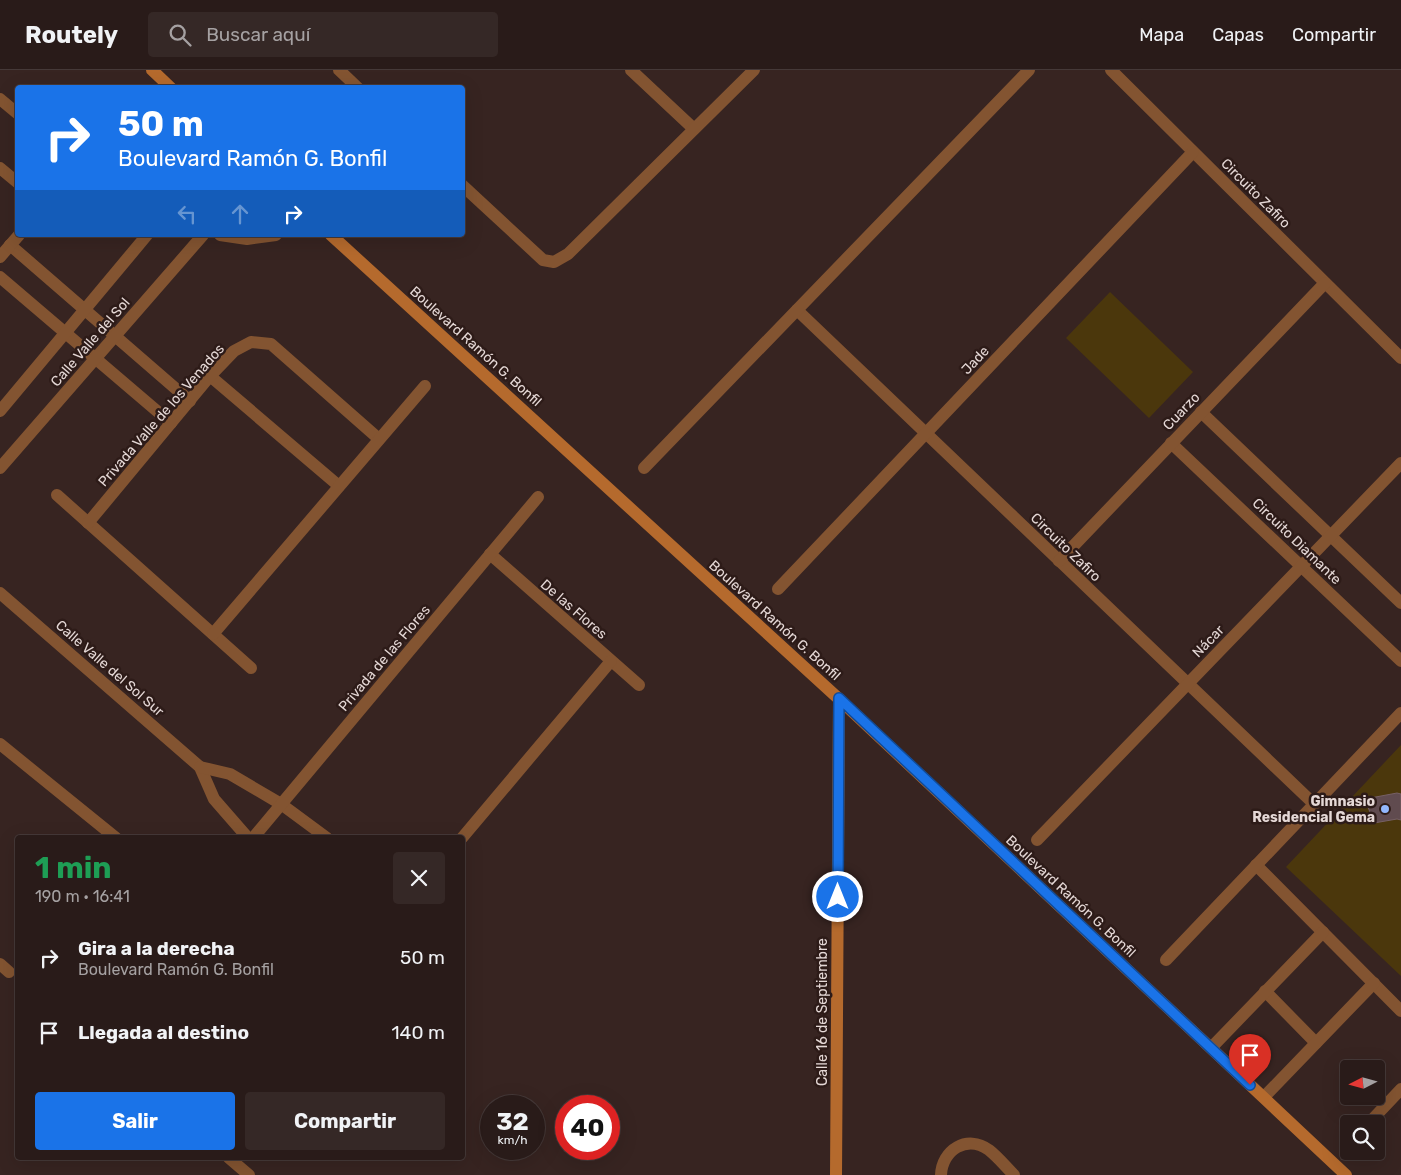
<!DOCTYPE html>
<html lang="es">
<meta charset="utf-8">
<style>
body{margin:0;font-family:Rubik,sans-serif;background:#352826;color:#f1f3f6;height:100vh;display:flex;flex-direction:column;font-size:19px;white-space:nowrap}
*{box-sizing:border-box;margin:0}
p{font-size:16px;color:#a5a1a2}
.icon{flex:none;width:28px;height:28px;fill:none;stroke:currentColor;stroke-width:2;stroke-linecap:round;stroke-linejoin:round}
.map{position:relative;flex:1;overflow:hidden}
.side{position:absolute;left:15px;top:765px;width:450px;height:325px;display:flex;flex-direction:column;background:#291b19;border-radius:5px;box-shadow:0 5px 20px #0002,0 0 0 1px #453938}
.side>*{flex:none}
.guide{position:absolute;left:15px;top:15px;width:450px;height:152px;border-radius:5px;box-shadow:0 5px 20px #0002,0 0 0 1px #453938;background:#1a73e8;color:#fff;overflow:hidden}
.needle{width:32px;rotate:264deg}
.controls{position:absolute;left:1340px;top:990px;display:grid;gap:10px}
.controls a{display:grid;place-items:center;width:45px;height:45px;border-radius:5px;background:#291b19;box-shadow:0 5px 20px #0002,0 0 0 1px #453938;font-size:25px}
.speed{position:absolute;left:480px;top:1025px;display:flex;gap:10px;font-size:25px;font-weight:700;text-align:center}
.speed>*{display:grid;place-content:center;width:65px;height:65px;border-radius:50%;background:#291b19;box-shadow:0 5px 20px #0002,0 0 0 1px #453938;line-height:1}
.speed small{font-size:12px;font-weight:400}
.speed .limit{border:8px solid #d22;background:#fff;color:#111}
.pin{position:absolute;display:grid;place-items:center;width:42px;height:42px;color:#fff;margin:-51px -21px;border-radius:50% 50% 50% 0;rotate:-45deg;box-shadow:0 0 5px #0007}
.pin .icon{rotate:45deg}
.me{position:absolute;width:55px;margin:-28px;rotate:0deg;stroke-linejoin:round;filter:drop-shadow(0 0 4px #0008)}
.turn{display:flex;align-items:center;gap:18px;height:105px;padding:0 20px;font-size:22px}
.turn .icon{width:65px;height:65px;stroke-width:2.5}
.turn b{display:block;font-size:35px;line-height:42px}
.lanes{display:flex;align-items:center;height:48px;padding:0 20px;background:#0003;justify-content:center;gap:25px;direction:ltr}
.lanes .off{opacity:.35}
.round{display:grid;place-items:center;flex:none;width:52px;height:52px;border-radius:5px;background:#352826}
.overview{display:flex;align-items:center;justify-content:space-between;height:85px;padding:0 20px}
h1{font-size:30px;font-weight:700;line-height:38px;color:#1e9e55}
.button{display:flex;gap:10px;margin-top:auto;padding:10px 20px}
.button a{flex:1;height:58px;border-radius:5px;background:#1a73e8;color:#fff;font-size:20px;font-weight:700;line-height:58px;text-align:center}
.button a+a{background:#352826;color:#f1f3f6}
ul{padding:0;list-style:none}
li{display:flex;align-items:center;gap:15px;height:75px;padding:0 20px}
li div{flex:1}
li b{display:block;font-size:19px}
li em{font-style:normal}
header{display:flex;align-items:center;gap:30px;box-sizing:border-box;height:70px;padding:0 25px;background:#291b19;border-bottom:1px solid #453938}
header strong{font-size:24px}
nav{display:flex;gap:28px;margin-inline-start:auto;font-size:18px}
.search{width:350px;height:45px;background:#352826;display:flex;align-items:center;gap:12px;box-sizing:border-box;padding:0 18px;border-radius:5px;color:#a5a1a2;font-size:19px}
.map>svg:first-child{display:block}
.green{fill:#4b370c}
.building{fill:#604b4f;stroke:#766065}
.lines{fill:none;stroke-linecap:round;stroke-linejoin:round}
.lane{stroke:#835431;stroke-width:12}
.street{stroke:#835431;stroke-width:12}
.secondary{stroke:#b56a2d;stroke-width:12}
.route-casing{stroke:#114b97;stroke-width:12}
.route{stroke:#1a73e8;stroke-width:9}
.poi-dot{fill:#92b7fd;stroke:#2d1b18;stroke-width:2}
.labels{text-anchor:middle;stroke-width:5;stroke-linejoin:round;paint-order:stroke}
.street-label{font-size:14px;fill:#e5d8d6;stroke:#2d1b18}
.poi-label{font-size:14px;font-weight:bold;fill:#e5d8d6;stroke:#2d1b18;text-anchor:end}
</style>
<header>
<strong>Routely</strong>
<div class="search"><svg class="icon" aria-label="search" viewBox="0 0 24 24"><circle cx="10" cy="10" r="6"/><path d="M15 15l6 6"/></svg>Buscar aquí</div>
<nav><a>Mapa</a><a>Capas</a><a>Compartir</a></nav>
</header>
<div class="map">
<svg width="1401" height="1105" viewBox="0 0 1401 1105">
<rect width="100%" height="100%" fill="#372421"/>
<g class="green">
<path d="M1110,222L1193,302L1149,348L1066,268Z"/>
<path d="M1401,675V906L1286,797Z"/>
</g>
<path class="building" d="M1397,723L1401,724V750L1397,749L1374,753L1365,729Z"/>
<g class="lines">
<path class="lane" d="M1265,921L1316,973"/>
<g class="street">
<path d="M339,0L358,18"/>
<path d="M631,0L694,59"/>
<path d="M1111,0L1401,288"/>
<path d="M0,29L18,44"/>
<path d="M0,98L18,113"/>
<path d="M462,115L543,190L554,192L568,184L754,0"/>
<path d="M220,165L247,169L276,165"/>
<path d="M10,175L190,331"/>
<path d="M0,187L19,165"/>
<path d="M0,207L171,353"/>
<path d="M797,240L1314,734"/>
<path d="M210,306L339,416"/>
<path d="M0,341L147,165"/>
<path d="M1201,342L1401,533"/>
<path d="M1171,373L1401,591"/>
<path d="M0,398L203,165"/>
<path d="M644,398L1029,0"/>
<path d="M57,425L251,598"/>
<path d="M88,453L210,306L234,281L251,272L271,274L379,369"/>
<path d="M490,484L639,615"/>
<path d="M1059,491L1325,213"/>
<path d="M778,519L1193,82"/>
<path d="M0,523L200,697L214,729L248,768"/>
<path d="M213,564L425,316"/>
<path d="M0,674L116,768"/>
<path d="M200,697L230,704L281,734L327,768"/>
<path d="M253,768L538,427"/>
<path d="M462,768L611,591"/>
<path d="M1037,770L1401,393"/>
<path d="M1256,795L1401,941"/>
<path d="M1166,890L1401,643"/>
<path d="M0,894L9,902"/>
<path d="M1211,978L1323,862"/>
<path d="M1264,1027L1374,913"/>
<path d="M1368,1054L1401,1019"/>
<path d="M229,1088L249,1105"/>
<path d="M941,1105C942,1080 967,1064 989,1080C998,1087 1006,1097 1014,1105"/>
</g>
<g class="secondary">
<path d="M152,0L171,18"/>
<path d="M331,165L839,629L1346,1105"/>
<path d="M836,1105L839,629"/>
</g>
</g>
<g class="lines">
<g class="route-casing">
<path id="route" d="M838,827L839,628L1250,1015"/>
</g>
<use href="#route" class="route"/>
</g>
<circle class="poi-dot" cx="1385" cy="739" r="5"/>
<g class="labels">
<g class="street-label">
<text transform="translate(1256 123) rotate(45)" y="5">Circuito Zafiro</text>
<text transform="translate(90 272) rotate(-49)" y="5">Calle Valle del Sol</text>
<text transform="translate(476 276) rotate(42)" y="5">Boulevard Ramón G. Bonfil</text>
<text transform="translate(975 290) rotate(-47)" y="5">Jade</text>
<text transform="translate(1181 341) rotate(-46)" y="5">Cuarzo</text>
<text transform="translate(161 345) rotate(-49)" y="5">Privada Valle de los Venados</text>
<text transform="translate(1297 471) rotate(44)" y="5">Circuito Diamante</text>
<text transform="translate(1066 477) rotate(44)" y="5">Circuito Zafiro</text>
<text transform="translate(574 539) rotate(41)" y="5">De las Flores</text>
<text transform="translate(775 550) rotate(42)" y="5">Boulevard Ramón G. Bonfil</text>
<text transform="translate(1208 571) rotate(-46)" y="5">Nácar</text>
<text transform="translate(384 588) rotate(-50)" y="5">Privada de las Flores</text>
<text transform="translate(110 598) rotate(41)" y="5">Calle Valle del Sol Sur</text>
<text transform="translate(1071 826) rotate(43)" y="5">Boulevard Ramón G. Bonfil</text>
<text transform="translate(822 942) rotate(-90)" y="5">Calle 16 de Septiembre</text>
</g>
<g class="poi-label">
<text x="1375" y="736">Gimnasio<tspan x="1375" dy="16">Residencial Gema</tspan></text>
</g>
</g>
</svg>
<div class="controls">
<a><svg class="needle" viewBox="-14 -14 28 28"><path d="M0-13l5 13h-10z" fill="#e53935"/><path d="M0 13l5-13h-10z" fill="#a5a1a2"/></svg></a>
<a><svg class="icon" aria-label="search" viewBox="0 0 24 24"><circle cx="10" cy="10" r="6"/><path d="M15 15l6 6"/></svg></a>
</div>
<div class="speed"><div>32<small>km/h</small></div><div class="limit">40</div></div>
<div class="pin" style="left:1250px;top:1015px;background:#d93025"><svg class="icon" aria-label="arrive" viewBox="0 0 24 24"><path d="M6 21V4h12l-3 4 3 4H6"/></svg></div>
<svg class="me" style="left:838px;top:827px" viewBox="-20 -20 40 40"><circle r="17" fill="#1a73e8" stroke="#fff" stroke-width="3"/><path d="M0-11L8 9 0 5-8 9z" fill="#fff"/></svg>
<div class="guide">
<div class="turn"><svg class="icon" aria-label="right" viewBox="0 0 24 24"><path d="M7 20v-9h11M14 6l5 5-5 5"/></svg><div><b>50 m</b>Boulevard Ramón G. Bonfil</div></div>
<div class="lanes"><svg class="icon off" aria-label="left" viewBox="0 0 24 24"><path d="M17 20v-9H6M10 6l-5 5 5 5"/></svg><svg class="icon off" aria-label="ahead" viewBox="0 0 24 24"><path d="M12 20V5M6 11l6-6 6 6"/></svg><svg class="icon" aria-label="right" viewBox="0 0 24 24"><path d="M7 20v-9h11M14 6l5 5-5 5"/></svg></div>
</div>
<section class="side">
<div class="overview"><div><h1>1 min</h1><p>190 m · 16:41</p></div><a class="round"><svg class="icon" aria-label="close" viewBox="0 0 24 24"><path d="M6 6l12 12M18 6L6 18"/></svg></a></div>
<ul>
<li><svg class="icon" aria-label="right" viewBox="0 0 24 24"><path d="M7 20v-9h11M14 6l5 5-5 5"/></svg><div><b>Gira a la derecha</b><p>Boulevard Ramón G. Bonfil</p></div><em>50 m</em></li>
<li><svg class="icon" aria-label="arrive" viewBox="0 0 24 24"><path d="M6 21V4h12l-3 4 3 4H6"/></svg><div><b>Llegada al destino</b></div><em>140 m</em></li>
</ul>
<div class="button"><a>Salir</a><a>Compartir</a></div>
</section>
</div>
